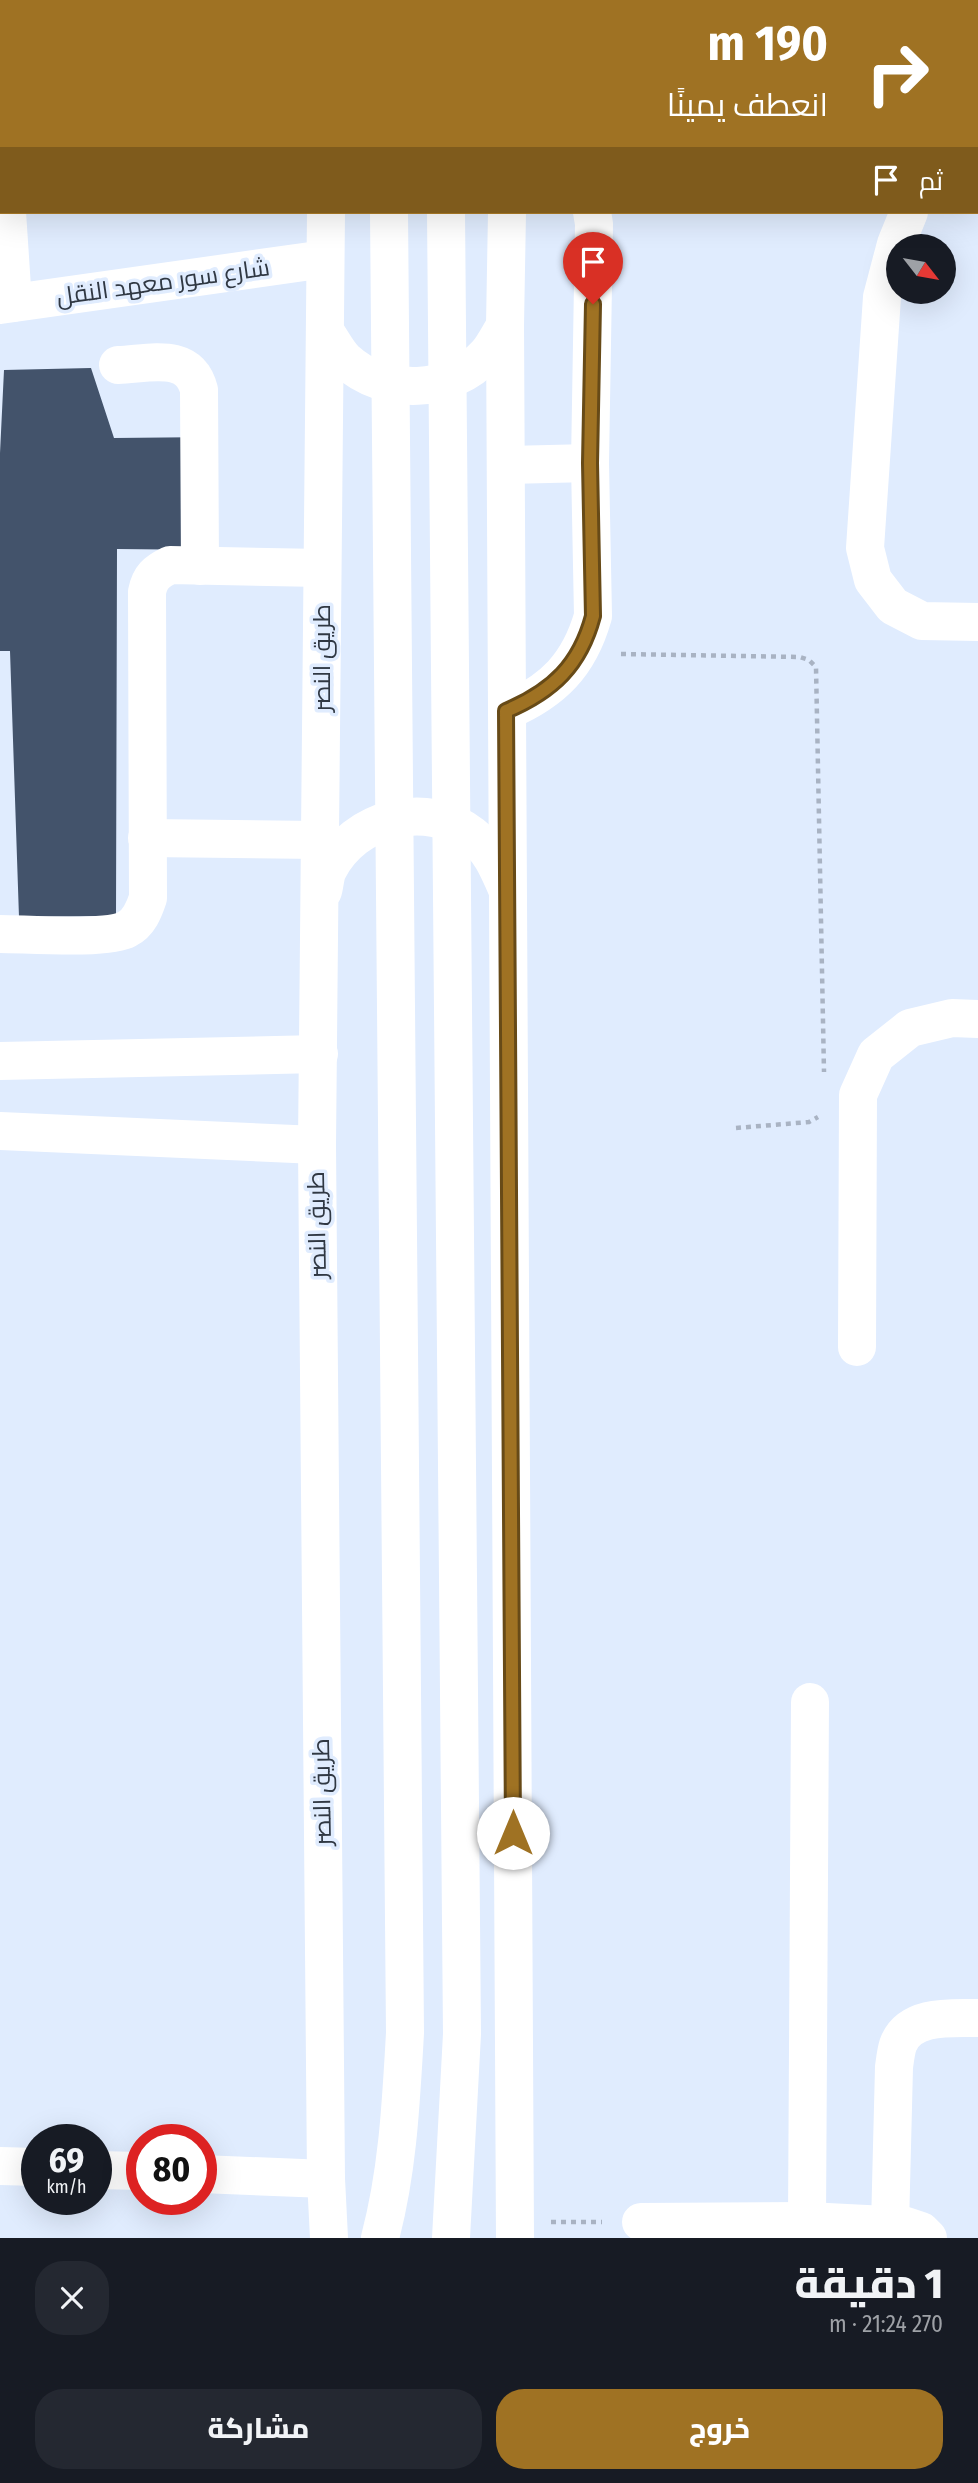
<!DOCTYPE html>
<html lang="ar">
<meta charset="utf-8">
<style>
body{margin:0;font-family:"Fira Sans Condensed",Cairo,sans-serif;background:#242831;color:#f1f3f6;direction:rtl;height:100vh;display:flex;flex-direction:column;font-size:26px;white-space:nowrap}
*{box-sizing:border-box;margin:0}
p{font-size:23px;color:#9ea1a6}
.icon{flex:none;width:38px;height:38px;fill:none;stroke:currentColor;stroke-width:2;stroke-linecap:round;stroke-linejoin:round}
.map{position:relative;height:2238px;overflow:hidden;direction:ltr}
.side{display:flex;flex-direction:column;background:#171b24;flex:1}
.side>*{flex:none}
.top-card{position:absolute;left:0px;top:0px;width:978px;height:214px;box-shadow:0 7px 28px #0002;direction:rtl;background:#9f7223;color:#fff;overflow:hidden}
.needle{width:46px;rotate:121deg}
.controls{position:absolute;left:886px;top:234px;display:grid;gap:14px}
.controls a{display:grid;place-items:center;width:70px;height:70px;border-radius:50%;background:#171b24;box-shadow:0 7px 28px #0002;font-size:35px}
.speed{position:absolute;left:21px;top:2124px;display:flex;gap:14px;font-size:35px;font-weight:700;text-align:center}
.speed>*{display:grid;place-content:center;width:91px;height:91px;border-radius:50%;background:#171b24;box-shadow:0 7px 28px #0002;line-height:1}
.speed small{font-size:18px;font-weight:400}
.speed .limit{border:10px solid #d22;background:#fff;color:#111}
.pin{position:absolute;display:grid;place-items:center;width:60px;height:60px;color:#fff;margin:-72px -30px;border-radius:50% 50% 50% 0;rotate:-45deg;box-shadow:0 0 7px #0007}
.pin .icon{rotate:45deg}
.me{position:absolute;width:77px;margin:-38px;rotate:0deg;stroke-linejoin:round;filter:drop-shadow(0 0 5px #0008)}
.turn{display:flex;align-items:center;gap:24px;height:147px;padding:0 35px;font-size:32px}
.turn .icon{width:91px;height:91px;stroke-width:2.5}
.turn b{display:block;font-size:49px;line-height:60px}
.then{display:flex;align-items:center;height:66px;padding:0 35px;background:#0003;gap:14px;font-size:26px}
.round{display:grid;place-items:center;flex:none;width:74px;height:74px;border-radius:28px;background:#242831}
.overview{display:flex;align-items:center;justify-content:space-between;height:119px;padding:0 35px}
h1{font-size:42px;font-weight:800;line-height:52px}
.cta{display:flex;gap:14px;margin-top:auto;padding:14px 35px}
.cta a{flex:1;height:80px;border-radius:28px;background:#9f7223;color:#fff;font-size:28px;font-weight:800;line-height:80px;text-align:center}
.cta a+a{background:#242831;color:#f1f3f6}
.map>svg:first-child{display:block}
.building{fill:#43536b}
.lines{fill:none;stroke-linecap:round;stroke-linejoin:round}
.path{stroke:#a9b3c3;stroke-width:4.5;stroke-dasharray:5 5;stroke-linecap:butt}
.minor{stroke:#fff;stroke-width:38}
.highway{stroke:#fff;stroke-width:38}
.route-casing{stroke:#674a17;stroke-width:18}
.route{stroke:#9f7223;stroke-width:12}
.labels{text-anchor:middle;stroke-width:7;stroke-linejoin:round;paint-order:stroke}
.street-label{font-size:24px;fill:#303843;stroke:#e0ecfe}
</style>
<div class="map">
<svg width="978" height="2238" viewBox="0 0 978 2238">
<rect width="100%" height="100%" fill="#e0ecfe"/>
<path class="building" d="M91,368L114,438L215,437L214,550L117,549L116,916L19,917L10,651H0V453L4,370Z"/>
<g class="lines">
<g class="path">
<path d="M621,654L800,657L809,660L816,667L824,1072"/>
<path d="M736,1128L809,1122L818,1117"/>
<path d="M551,2222H602"/>
</g>
<g class="minor">
<path d="M917,0V2"/>
<path d="M7,212L13,303"/>
<path d="M909,212L896,244L882,297L865,548L873,580L893,606L922,621L978,622"/>
<path d="M0,305L325,259"/>
<path d="M118,365C149,364 189,351 199,390L200,566"/>
<path d="M506,465L590,463"/>
<path d="M507,711C553,691 579,665 593,616L590,463L594,224L592,212"/>
<path d="M147,838L320,840"/>
<path d="M0,934C26,934 108,940 127,929C139,923 144,910 148,898L147,592C150,577 156,572 170,565L322,568"/>
<path d="M0,1061L319,1054"/>
<path d="M0,1131L317,1145"/>
<path d="M857,1347L858,1095L876,1055L910,1028L952,1018L978,1019"/>
<path d="M0,2166L37,2167"/>
<path d="M96,2170L142,2171"/>
<path d="M201,2174L326,2179"/>
<path d="M807,2221L810,1702"/>
<path d="M641,2222L807,2221L906,2226L921,2231L928,2238"/>
<path d="M890,2226L894,2067C895,2060 896,2051 898,2045C909,2014 952,2018 978,2018"/>
</g>
<g class="highway">
<path d="M387,0V2"/>
<path d="M328,2V0"/>
<path d="M445,2V0"/>
<path d="M506,2V0"/>
<path d="M326,212L317,1145L326,2179L329,2238"/>
<path d="M446,212L462,2034L451,2238"/>
<path d="M507,212L505,326L515,2238"/>
<path d="M326,333C332,341 337,352 345,360C385,397 451,394 487,354C494,346 499,335 505,326"/>
<path d="M323,891C325,884 325,876 328,870C354,818 426,799 472,835C490,849 498,868 507,889"/>
<path d="M380,2238C398,2170 401,2102 405,2033L389,212"/>
</g>
</g>
<g class="lines">
<g class="route-casing">
<path id="route" d="M513,1833L506,711C553,691 580,665 593,616L590,463L593,304"/>
</g>
<use href="#route" class="route"/>
</g>
<g class="labels">
<g class="street-label">
<text transform="translate(163 282) rotate(-8)" y="8">شارع سور معهد النقل</text>
<text transform="translate(322 658) rotate(-90)" y="8">طريق النصر</text>
<text transform="translate(317 1225) rotate(-91)" y="8">طريق النصر</text>
<text transform="translate(322 1792) rotate(-91)" y="8">طريق النصر</text>
</g>
</g>
</svg>
<div class="controls">
<a><svg class="needle" viewBox="-14 -14 28 28"><path d="M0-13l5 13h-10z" fill="#e53935"/><path d="M0 13l5-13h-10z" fill="#9ea1a6"/></svg></a>
</div>
<div class="speed"><div>69<small>km/h</small></div><div class="limit">80</div></div>
<div class="pin" style="left:593px;top:304px;background:#d93025"><svg class="icon" aria-label="arrive" viewBox="0 0 24 24"><path d="M6 21V4h12l-3 4 3 4H6"/></svg></div>
<svg class="me" style="left:513px;top:1833px" viewBox="-20 -20 40 40"><circle r="19" fill="#fff"/><path d="M0-13L10 11 0 6-10 11z" fill="#9f7223"/></svg>
<div class="top-card">
<div class="turn"><svg class="icon" aria-label="right" viewBox="0 0 24 24"><path d="M7 20v-9h11M14 6l5 5-5 5"/></svg><div><b>190 m</b>انعطف يمينًا</div></div>
<div class="then">ثم<svg class="icon" aria-label="arrive" viewBox="0 0 24 24"><path d="M6 21V4h12l-3 4 3 4H6"/></svg></div>
</div>
</div>
<section class="side">
<div class="overview"><div><h1>1 دقيقة</h1><p>270 m · 21:24</p></div><a class="round"><svg class="icon" aria-label="close" viewBox="0 0 24 24"><path d="M6 6l12 12M18 6L6 18"/></svg></a></div>
<div class="cta"><a>خروج</a><a>مشاركة</a></div>
</section>
